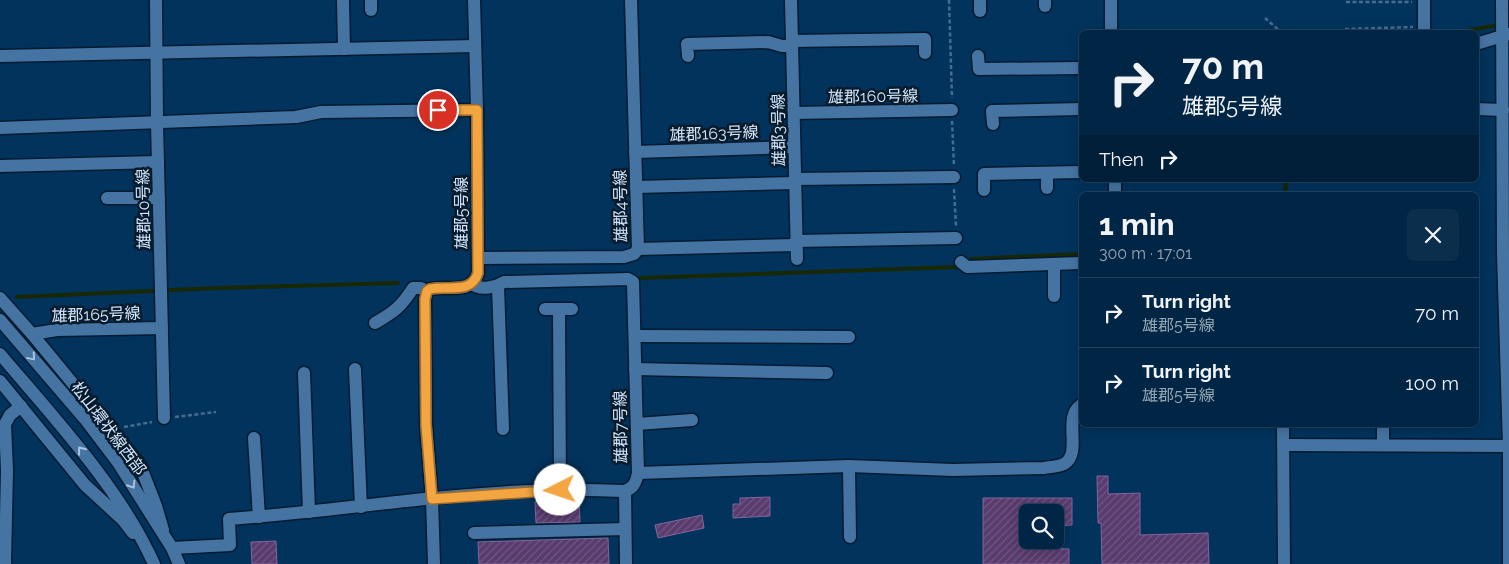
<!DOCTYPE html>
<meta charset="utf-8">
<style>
body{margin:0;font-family:Raleway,"Noto Sans JP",sans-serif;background:#0b2e4c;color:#f1f3f6;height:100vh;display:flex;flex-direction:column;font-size:19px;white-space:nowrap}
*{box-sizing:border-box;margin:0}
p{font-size:16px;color:#96a5b3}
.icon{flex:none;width:28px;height:28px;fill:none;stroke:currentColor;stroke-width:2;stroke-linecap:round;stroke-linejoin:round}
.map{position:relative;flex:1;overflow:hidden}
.panel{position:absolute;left:1079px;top:192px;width:400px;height:235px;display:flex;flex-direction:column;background:#012645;border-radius:8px;box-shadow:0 2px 12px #0003,0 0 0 1px #23435e}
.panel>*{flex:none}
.banner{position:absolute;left:1079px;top:30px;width:400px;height:152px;border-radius:8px;box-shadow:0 2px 12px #0003,0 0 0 1px #23435e;background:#012645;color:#f1f3f6;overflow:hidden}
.controls{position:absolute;left:1019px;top:504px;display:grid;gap:10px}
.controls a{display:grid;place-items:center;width:45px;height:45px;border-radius:8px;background:#012645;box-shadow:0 2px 12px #0003,0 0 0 1px #23435e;font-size:25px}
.pin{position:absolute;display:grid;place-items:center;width:42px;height:42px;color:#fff;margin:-21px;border:2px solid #fff;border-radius:50%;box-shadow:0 1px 5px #0007}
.me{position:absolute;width:55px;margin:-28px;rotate:266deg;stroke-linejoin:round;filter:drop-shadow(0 0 4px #0008)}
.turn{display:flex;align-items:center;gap:18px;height:105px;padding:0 20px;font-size:22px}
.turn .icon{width:65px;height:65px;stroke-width:2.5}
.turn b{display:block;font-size:35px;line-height:42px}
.then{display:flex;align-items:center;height:48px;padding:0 20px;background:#0003;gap:10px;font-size:19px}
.round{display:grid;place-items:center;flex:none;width:52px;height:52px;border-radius:8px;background:#0b2e4c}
.headline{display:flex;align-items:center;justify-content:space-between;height:85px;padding:0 20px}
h1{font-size:30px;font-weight:700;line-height:38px}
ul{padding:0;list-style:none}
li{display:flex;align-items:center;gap:15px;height:70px;padding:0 20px;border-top:1px solid #23435e}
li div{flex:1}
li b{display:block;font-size:19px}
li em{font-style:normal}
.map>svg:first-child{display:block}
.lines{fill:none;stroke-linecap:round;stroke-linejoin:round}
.stream{stroke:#192804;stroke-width:4}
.building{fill:url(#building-hatch);stroke:#83659a}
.minor-casing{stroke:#041b31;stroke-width:15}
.tertiary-casing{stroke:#041b31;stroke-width:15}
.path{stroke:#446d8f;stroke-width:2.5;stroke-dasharray:4 2.5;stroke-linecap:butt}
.minor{stroke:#4674a2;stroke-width:12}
.tertiary{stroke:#4674a2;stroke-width:12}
.oneway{stroke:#a9c4e1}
.route-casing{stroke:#9d6b2a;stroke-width:12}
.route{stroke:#f2a540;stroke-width:9}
.labels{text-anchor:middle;stroke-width:5;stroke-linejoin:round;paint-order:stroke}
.street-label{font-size:16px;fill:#d3e7fc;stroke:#081b2d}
</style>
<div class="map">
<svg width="1509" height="564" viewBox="0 0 1509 564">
<defs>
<pattern id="building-hatch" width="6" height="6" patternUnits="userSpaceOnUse" patternTransform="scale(1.25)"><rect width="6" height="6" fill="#593b6e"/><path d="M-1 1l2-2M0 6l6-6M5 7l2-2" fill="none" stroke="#705784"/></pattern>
</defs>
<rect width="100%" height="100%" fill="#01335c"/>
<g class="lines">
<g class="stream">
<path d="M1459,32L1493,26"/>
<path d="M1285,195L1286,180"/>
<path d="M641,278L958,267L971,259L1081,254"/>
<path d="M17,297L218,288L398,283"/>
</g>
</g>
<g class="building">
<path d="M1097,476H1108V494L1140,493V535L1208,533L1209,564H1102L1101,523H1098Z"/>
<path d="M770,497V516L733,518V504H740V498Z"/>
<path d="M983,498H1072V525L1055,526V512H1028V540H1044V548L1069,549V564H983Z"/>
<path d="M579,500L580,522L536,523L535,502Z"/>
<path d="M702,515L704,528L658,538L655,525Z"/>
<path d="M608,538L609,564H479L478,542Z"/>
<path d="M276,541L277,564H252L251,542Z"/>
</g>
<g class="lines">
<g class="minor-casing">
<g id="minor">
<path d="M156,0L157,123L164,418"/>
<path d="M343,0L344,49"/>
<path d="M371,0V10"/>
<path d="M791,0L797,259"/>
<path d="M980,0V11"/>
<path d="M1045,0V6"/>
<path d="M1111,0V32"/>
<path d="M1502,0L1503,254L1509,446V564"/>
<path d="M1424,32V0"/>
<path d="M792,41L925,39V53"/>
<path d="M1476,44L1509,34"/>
<path d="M0,56L475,46"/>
<path d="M688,56L687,44L768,42L782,46H792"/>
<path d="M978,56L979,69L1081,68"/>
<path d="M1476,109L1503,110"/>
<path d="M794,113L952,110"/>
<path d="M993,124L992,111L1081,109"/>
<path d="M0,128L296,117L321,112L477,110"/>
<path d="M635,152L794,147"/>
<path d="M0,166L158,162"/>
<path d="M1047,173V188"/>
<path d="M795,179L954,177"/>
<path d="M1115,180V195"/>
<path d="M636,187L795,183"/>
<path d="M984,190V174L1081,172"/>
<path d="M107,198H159"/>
<path d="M796,241L956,238"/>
<path d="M638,249L796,245"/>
<path d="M478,258L624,257L634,254L638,249L631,0"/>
<path d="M961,262L967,267L1081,263"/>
<path d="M472,284C481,291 496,287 504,282L628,279L633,282L638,473C636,482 634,488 625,491L626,564"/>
<path d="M498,286L503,429"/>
<path d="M1054,296V264"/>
<path d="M0,298L32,334L140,465L156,506L163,530"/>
<path d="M545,309H572"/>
<path d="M559,309L560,490"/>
<path d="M375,323C394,312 401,307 413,288H421L427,291"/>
<path d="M32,334L57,330L162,328"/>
<path d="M635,336L849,337"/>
<path d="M355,369L361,507"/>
<path d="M635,369L827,373"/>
<path d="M304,373L309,512"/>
<path d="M0,381L85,485L123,520L133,533"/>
<path d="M637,424L692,420"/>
<path d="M1283,425L1284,564"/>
<path d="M254,438L259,517"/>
<path d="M1283,445L1509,446"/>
<path d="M1383,445V425"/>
<path d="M849,466L850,537"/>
<path d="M638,473L849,466L953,470L1044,468C1050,467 1057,467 1064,464C1083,453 1062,417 1081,405"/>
<path d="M474,533L625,529"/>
<path d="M172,548L230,545L229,519C339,511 449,492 560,490C581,489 603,491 625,491"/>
<path d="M5,564L7,470L5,424L10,415L21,406"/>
<path d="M434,564L432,499L426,425L425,299L427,291L430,289C448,285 472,295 478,273L477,110L474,0"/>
</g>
</g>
<g class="tertiary-casing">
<g id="tertiary">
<path d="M0,320L85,419L119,464L172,548L179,564"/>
<path d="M0,354C54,418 120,488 154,564"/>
</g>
</g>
<g class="path">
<path d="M949,0L952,98"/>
<path d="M1346,2H1412"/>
<path d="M1265,18L1281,32"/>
<path d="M1345,29L1413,27"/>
<path d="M952,121L954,166"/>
<path d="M954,189L956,226"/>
<path d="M175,417L216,412"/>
<path d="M124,427L152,422"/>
</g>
<use href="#minor" class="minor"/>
<use href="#tertiary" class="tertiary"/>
</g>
<defs><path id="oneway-chevron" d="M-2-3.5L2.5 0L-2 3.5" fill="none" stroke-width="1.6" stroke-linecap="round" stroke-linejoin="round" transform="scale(1.25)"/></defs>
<g class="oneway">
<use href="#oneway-chevron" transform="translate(32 357) rotate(50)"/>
<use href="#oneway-chevron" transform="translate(81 450) rotate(-128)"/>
<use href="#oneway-chevron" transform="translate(132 485) rotate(58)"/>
</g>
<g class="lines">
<g class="route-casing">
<path id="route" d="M438,110H477L478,273C471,295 448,285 430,289L427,291L425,299L426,425L432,499L560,490"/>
</g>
<use href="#route" class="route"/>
</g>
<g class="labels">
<g class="street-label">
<text transform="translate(873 96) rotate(-1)" y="6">雄郡160号線</text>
<text transform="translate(778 130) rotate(-91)" y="6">雄郡3号線</text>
<text transform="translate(714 133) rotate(-2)" y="6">雄郡163号線</text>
<text transform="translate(620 206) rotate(-91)" y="6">雄郡4号線</text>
<text transform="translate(143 209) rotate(-91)" y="6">雄郡10号線</text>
<text transform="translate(461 213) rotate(-90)" y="6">雄郡5号線</text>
<text transform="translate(96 314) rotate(-2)" y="6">雄郡165号線</text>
<text transform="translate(620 427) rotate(-91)" y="6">雄郡7号線</text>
<text transform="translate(109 428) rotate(53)" y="6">松山環状線西部</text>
</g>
</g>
</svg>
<div class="controls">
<a><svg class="icon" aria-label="search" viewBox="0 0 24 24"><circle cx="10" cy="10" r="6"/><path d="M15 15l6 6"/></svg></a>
</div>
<div class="pin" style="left:438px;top:110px;background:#d93025"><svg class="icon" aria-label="arrive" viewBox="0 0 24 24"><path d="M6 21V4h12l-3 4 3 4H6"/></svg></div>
<svg class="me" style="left:560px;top:490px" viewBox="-20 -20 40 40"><circle r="19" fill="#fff"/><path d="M0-13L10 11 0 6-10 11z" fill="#f2a540"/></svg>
<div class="banner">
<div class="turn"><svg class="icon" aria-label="right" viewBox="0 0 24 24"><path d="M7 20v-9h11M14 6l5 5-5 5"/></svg><div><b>70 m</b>雄郡5号線</div></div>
<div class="then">Then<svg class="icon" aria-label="right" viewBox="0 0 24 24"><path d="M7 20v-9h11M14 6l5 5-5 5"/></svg></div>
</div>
<section class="panel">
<div class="headline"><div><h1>1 min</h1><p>300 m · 17:01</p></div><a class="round"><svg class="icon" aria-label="close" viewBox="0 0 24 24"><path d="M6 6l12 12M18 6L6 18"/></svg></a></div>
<ul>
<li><svg class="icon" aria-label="right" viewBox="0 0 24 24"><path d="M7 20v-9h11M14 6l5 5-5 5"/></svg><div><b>Turn right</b><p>雄郡5号線</p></div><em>70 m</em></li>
<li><svg class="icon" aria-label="right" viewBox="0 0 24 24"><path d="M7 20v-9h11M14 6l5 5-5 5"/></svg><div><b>Turn right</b><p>雄郡5号線</p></div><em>100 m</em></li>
</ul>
</section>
</div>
